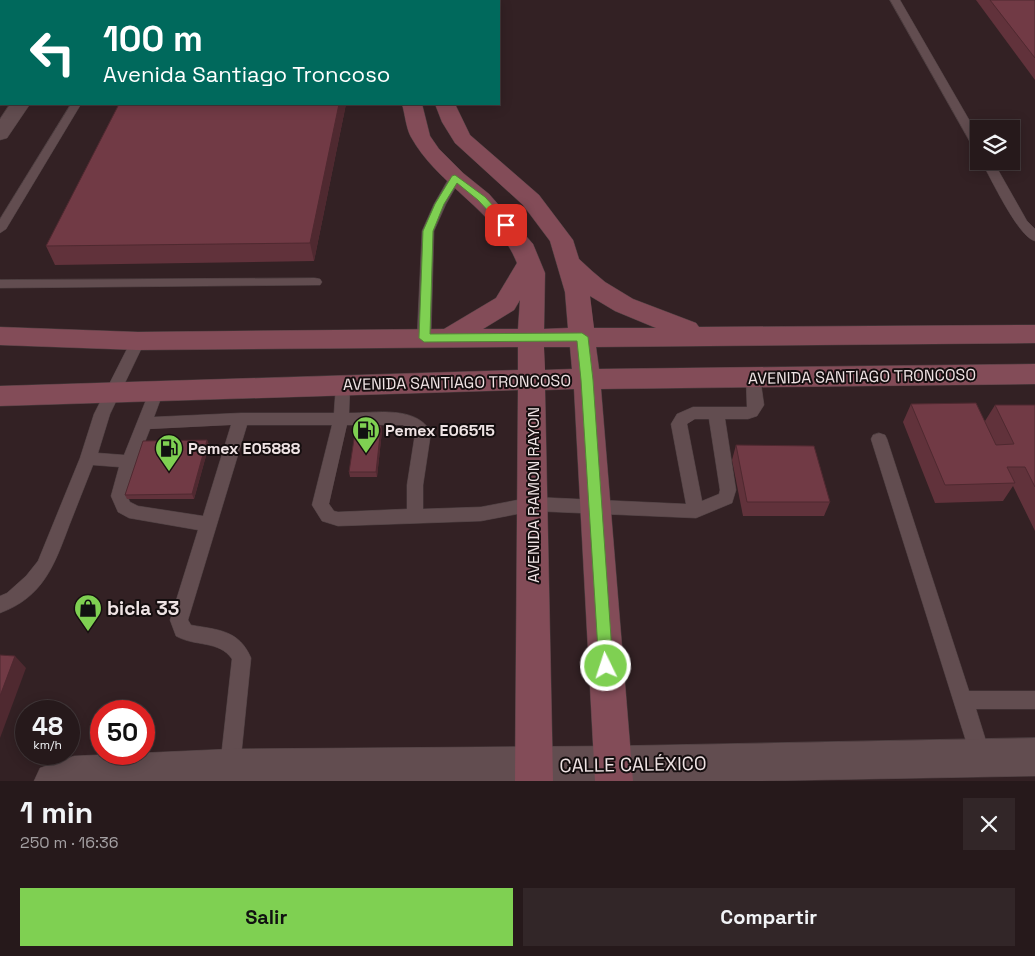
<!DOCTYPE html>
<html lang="es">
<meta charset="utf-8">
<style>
body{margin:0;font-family:"Space Grotesk",sans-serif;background:#322628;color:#f1f3f6;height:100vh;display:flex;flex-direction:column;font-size:19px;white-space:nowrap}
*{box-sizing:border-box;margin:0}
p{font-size:16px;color:#a4a0a3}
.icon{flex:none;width:28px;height:28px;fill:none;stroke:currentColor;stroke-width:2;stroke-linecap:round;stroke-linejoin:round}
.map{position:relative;height:781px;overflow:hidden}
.side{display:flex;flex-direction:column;background:#26191b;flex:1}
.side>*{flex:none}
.guide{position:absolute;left:0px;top:0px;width:500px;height:105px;box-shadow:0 2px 12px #0003,0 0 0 1px #42383a;background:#00695c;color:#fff;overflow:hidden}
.buttons{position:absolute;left:970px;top:120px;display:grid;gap:10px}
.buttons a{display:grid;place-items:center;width:50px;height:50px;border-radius:0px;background:#26191b;box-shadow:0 2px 12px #0003,0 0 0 1px #42383a;font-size:25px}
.speed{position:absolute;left:15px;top:700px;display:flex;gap:10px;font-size:25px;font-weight:700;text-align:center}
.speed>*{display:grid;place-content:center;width:65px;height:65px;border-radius:50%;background:#26191b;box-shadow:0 2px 12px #0003,0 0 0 1px #42383a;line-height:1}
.speed small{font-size:12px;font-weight:400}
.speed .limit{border:8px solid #d22;background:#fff;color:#111}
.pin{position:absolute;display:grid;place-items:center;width:42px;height:42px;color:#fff;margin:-21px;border-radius:10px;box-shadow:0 2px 8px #0006}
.me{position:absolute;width:55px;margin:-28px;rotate:356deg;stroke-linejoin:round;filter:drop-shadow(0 0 4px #0008)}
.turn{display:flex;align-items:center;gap:18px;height:105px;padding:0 20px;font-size:22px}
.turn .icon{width:65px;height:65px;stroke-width:2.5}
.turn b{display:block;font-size:35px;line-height:42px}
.round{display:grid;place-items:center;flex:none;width:52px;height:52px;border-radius:0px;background:#322628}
.overview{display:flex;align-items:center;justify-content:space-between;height:85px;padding:0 20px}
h1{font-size:30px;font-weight:600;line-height:38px}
.button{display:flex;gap:10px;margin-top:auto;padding:10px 20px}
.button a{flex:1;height:58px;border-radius:0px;background:#7fd052;color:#111;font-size:20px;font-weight:600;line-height:58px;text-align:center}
.button a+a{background:#322628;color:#f1f3f6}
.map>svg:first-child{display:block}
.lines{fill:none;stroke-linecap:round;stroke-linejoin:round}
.service-casing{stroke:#4d3f41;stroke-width:1}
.minor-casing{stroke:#4d3f41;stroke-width:1}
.secondary-casing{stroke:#4d3f41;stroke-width:1}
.service{fill:#624d50;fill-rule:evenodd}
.minor{fill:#624d50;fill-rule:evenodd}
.secondary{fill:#834c58;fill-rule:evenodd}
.wall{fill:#61323b}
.shaded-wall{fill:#4f2930}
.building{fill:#713a45;stroke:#4f2930}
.route{fill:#7fd052;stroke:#538735}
.labels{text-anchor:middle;stroke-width:4;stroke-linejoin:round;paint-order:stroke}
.street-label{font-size:16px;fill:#efe3e4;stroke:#150e0f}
.poi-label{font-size:16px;font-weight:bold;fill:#efe3e4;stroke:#150e0f;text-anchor:start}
.near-poi-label{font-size:19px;font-weight:bold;fill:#efe3e4;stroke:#150e0f;text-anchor:start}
.near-street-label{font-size:19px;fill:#efe3e4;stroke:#150e0f}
</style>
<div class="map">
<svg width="1035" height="781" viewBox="0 0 1035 781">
<rect width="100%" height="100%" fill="#332124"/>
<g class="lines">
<g class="service-casing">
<g id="service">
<path d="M242,0H252V1H243Z"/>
<path d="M291,0H301V1H292Z"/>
<path d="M890,0H900L979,137V150L973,147Z"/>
<rect x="0" y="6" width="1" height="6"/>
<rect x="0" y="22" width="1" height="6"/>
<path d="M71,104H81L6,229L0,233V219Z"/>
<path d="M981,161H993L1027,221L1035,229V241C1018,237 991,178 981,161Z"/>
<path d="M455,174L461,178L446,204L434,231L431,338L429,342H419L417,338L422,231L434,204L449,178Z"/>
<path d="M315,278L320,279L322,282L320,285L0,288V280Z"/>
<path d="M138,336L143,337L145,341L110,414L98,453L124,455L150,390L152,386L157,384L162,386L164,390L154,417L241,413H334L336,384L338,380L343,378L348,380L350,384L349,413C375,413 416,405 431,432L423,485V509L481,507L533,497L686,504L671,424L677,414L693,407H747L746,377L748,373L753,372L758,373L760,377L764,405L757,416L748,419H725L736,490L732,503L696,518L533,511L481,521L338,526L322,521L312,505L332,425H247L188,620L191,625C219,630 239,630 251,658L240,767L237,774L230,777L223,774L220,767L232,659C219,640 195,647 176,636L170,620L198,530L129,518L118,512L111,496L119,467L93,465C85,485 77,506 69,526C54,566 43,597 0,613V596L7,593L26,576L38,561L80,458L94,414L131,341L133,337ZM695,419H709L720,490L719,494L702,501L687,424ZM231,425L203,516L138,506L130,502L127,496L137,462L150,429ZM347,425H403L415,434L407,485V509L338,512L334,511L329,504Z"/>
<path d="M879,433L885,435L887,439L969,691H1035V709H976L991,757L988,764L981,767L974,764L971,757L871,439L873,435Z"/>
</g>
</g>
<g class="minor-casing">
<g id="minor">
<path d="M10,104H30L7,138L0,140V119Z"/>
<path d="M1035,738V776L758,781H34L40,768L74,756L230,749L612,746Z"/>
</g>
</g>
<g class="secondary-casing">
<g id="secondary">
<path d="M414,0H430L431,1H414Z"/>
<path d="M443,0H459L460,1H443Z"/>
<path d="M402,104H422L430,136L439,149L463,173L489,194L533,244L545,273L544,329L568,328L565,292L550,241L523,205L455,143L442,122L435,104H455L470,135L539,195L573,240L579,259L592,271L605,282L633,299L696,323L699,327L1035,325V343L596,347L599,369L1035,364V384L601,389L633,781H595L574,389L545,390L553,781H515L518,390L0,406V386L518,370V347L138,350L0,345V327L138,332L444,329L496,298L517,263C496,210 438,186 411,137C406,128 405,114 402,104ZM590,296L615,311L656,328H594ZM520,300L518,329H483L514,310ZM544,347H570L572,369L545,370Z"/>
</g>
</g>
<use href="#service" class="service"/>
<use href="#minor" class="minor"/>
<use href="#secondary" class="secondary"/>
</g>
<g class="wall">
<path d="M976,0H1035V80Z"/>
<path d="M346,104L314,261L55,265L46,246Z"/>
<path d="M911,404L985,421L995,405H1035V531L1013,486L1003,501L935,503L903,422Z"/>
<path d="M381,426L382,431L377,477H350L349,472Z"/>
<path d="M207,440L209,445L194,499H127L125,495Z"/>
<path d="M736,445L830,502L824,516H743L732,460Z"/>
</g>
<g class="shaded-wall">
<path d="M339,104H346L314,261L310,243Z"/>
<path d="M381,426L382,431L377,477L376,472Z"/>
<path d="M207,440L209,445L194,499L192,494Z"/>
<path d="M15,656L26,668L0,738V696Z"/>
</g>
<g class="building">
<path d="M990,0H1035V58Z"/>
<path d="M119,104H339L310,243L46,246Z"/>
<path d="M976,403L996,445L1014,444L995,405H1035V487L1025,467H1007L1015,483L945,485L911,404Z"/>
<path d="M356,426H381L376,472H349Z"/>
<path d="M207,440L192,494L125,495L143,441Z"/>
<path d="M736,445L814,446L830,502H747Z"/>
<path d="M0,655L15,656L0,696Z"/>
</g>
<path class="route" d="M455,175L485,197L511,225L509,227H503L478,200L457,183L444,204L433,231L430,334L582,333L588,337L593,380L613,666L611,671L606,673L601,671L599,666L581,380L577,341L424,342L419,338L423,231L435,204L452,176Z"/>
<defs>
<g id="fuel-pin" transform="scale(1.4375)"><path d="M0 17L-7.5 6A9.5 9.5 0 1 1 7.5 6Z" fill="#7fd052" stroke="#150e0f"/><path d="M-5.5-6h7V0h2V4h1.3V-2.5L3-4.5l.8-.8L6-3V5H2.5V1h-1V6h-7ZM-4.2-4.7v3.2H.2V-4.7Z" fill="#111"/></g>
<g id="shop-pin" transform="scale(1.4375)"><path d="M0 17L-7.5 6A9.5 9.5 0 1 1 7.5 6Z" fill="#7fd052" stroke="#150e0f"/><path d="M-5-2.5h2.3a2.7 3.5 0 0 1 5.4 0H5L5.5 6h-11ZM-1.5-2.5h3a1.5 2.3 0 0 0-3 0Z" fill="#111"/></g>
</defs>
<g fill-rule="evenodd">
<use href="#fuel-pin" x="366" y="430"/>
<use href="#fuel-pin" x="169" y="448"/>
<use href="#shop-pin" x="88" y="608"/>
</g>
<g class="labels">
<g class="street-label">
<text transform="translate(862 376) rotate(-1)" y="6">AVENIDA SANTIAGO TRONCOSO</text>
<text transform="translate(457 382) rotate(-1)" y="6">AVENIDA SANTIAGO TRONCOSO</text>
<text transform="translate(533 495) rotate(-90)" y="6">AVENIDA RAMON RAYON</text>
</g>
<g class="poi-label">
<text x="385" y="436">Pemex E06515</text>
<text x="188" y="454">Pemex E05888</text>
</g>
<g class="near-poi-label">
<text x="107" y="615">bicla 33</text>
</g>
<g class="near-street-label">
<text transform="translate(633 764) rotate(-1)" y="7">CALLE CALÉXICO</text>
</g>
</g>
</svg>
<div class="buttons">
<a><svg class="icon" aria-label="layers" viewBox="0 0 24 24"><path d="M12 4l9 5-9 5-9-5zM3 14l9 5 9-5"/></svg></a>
</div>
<div class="speed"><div>48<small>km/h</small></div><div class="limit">50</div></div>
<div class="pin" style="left:506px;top:225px;background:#d93025"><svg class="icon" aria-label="arrive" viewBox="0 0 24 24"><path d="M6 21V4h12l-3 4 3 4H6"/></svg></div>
<svg class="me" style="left:606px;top:666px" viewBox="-20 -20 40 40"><circle r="17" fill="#7fd052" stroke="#fff" stroke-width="3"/><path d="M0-11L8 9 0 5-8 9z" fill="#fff"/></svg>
<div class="guide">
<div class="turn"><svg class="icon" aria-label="left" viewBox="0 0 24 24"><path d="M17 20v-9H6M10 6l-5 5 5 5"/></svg><div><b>100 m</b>Avenida Santiago Troncoso</div></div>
</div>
</div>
<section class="side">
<div class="overview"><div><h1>1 min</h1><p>250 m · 16:36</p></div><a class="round"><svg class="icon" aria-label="close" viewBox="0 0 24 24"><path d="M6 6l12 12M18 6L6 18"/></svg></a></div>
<div class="button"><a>Salir</a><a>Compartir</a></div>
</section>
